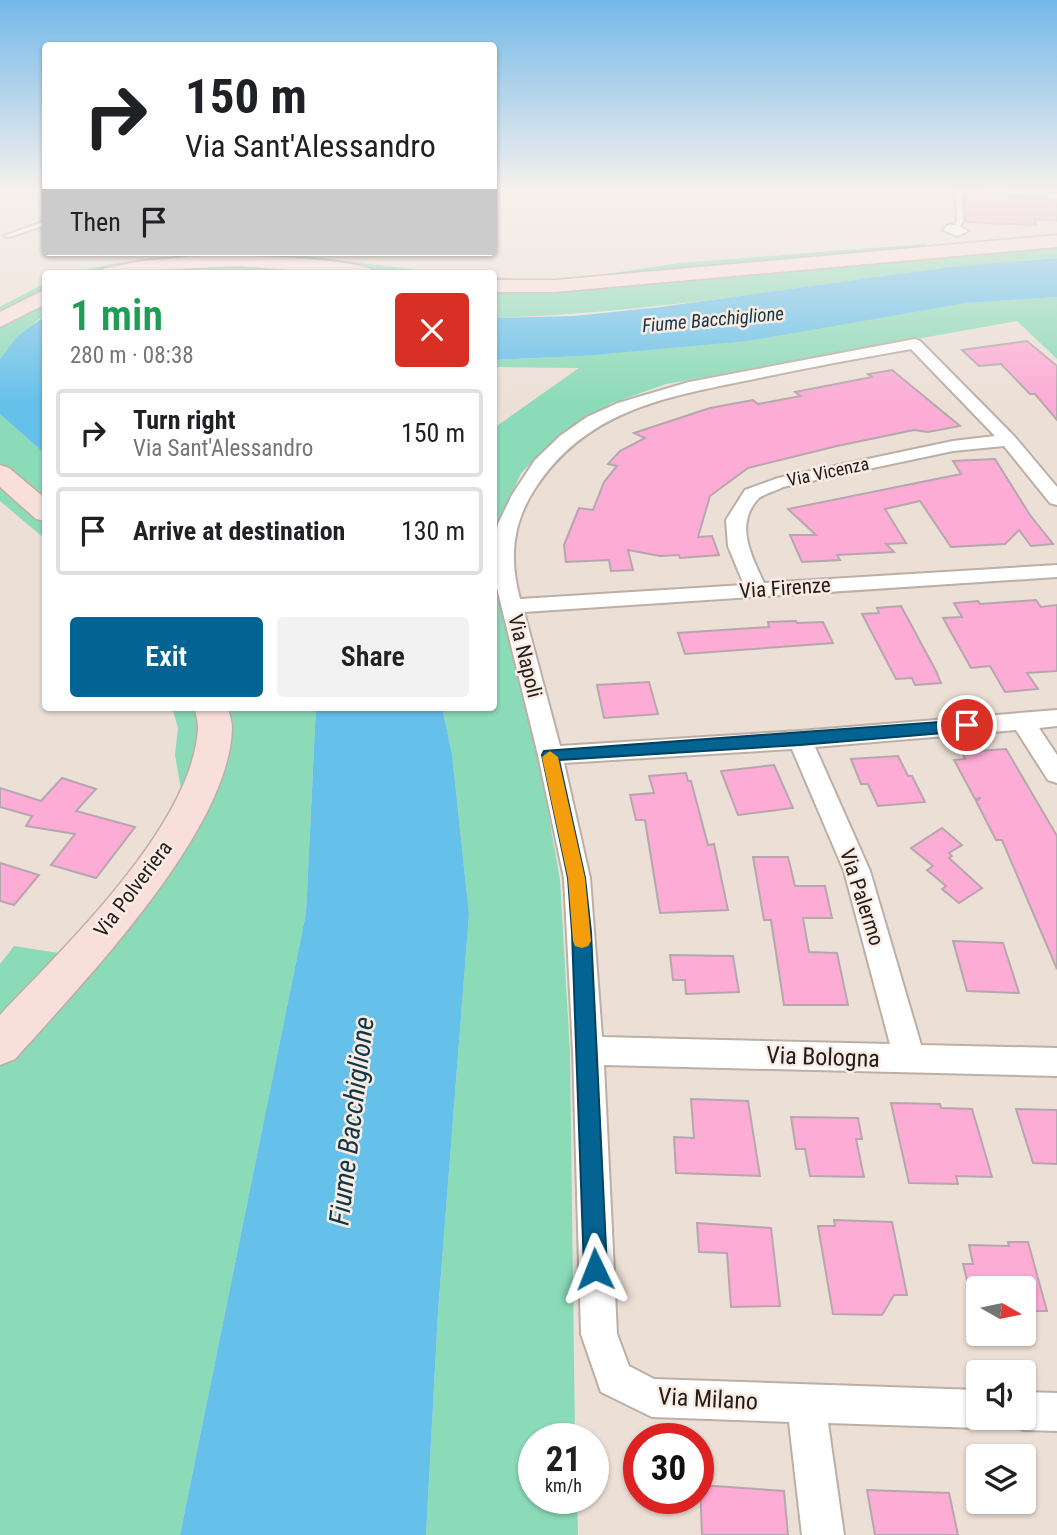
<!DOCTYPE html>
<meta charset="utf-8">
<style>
body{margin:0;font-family:"Roboto Condensed",sans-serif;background:#f2f2f2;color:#202124;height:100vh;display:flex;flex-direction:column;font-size:26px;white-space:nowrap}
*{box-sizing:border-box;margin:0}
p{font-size:23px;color:#757577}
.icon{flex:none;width:38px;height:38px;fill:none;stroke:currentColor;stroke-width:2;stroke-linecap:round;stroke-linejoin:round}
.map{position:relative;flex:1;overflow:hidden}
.panel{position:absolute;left:42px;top:270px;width:455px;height:441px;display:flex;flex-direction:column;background:#fff;border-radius:7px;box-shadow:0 2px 5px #0004}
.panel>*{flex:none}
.top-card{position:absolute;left:42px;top:42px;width:455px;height:214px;border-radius:7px;box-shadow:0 2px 5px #0004;background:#fff;color:#202124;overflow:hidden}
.needle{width:46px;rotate:99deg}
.buttons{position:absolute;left:966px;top:1276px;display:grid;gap:14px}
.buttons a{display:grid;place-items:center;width:70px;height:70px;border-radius:7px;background:#fff;box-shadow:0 2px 5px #0004;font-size:35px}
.speed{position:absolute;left:518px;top:1423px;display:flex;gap:14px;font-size:35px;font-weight:700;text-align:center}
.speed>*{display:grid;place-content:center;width:91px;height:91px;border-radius:50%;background:#fff;box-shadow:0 2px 5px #0004;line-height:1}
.speed small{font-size:18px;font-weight:400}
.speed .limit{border:10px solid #d22;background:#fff;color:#111}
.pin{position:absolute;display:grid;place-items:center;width:60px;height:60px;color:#fff;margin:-30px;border:4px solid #fff;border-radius:50%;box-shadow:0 2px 7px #0007}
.me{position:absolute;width:77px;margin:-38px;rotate:358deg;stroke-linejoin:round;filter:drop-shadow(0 0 5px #0008)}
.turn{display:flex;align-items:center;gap:24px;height:147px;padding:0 28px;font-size:32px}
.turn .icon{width:91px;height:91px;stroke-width:2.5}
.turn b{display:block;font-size:49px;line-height:60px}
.then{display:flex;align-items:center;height:66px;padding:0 28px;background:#0003;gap:14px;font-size:26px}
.round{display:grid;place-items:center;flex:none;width:74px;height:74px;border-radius:7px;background:#f2f2f2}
.overview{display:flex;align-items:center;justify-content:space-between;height:119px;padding:0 28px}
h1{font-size:42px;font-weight:600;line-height:52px;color:#1e9e55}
.button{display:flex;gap:14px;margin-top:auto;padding:14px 28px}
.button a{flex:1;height:80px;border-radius:7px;background:#036493;color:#fff;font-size:28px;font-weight:600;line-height:80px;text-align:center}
.button a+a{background:#f2f2f2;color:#202124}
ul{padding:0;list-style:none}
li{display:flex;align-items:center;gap:21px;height:88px;margin:0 14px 10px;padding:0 14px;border:4px solid #e0e0e0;border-radius:7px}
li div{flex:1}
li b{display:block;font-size:26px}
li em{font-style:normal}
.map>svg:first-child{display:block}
.green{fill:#8bdab8}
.water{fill:#65c0ea}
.building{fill:#fcacd5;stroke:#b6a7ae;stroke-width:2}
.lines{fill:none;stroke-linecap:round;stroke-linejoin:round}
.lane-casing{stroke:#bbafa6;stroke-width:4}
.street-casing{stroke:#bbafa6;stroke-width:4}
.secondary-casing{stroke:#bbafa6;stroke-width:3}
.lane{fill:#fff;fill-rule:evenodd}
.street{fill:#fff;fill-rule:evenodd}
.secondary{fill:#f9dfda;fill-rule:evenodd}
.route{fill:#036493;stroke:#024160;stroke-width:2}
.slow{fill:#f59e0b}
.labels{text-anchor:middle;stroke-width:5;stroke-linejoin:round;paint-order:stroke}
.far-street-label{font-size:18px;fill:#221d1a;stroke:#faece3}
.far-water-label{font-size:19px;font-style:italic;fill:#0e3749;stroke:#faece3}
.street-label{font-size:21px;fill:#221d1a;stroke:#faece3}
.near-street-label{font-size:24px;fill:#221d1a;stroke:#faece3}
.near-water-label{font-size:28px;font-style:italic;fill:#0e3749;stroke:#faece3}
</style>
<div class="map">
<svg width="1057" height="1535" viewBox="0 0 1057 1535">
<rect width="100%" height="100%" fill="#ecdfd6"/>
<g class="green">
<path d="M1057,241V258C869,274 683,312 494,318V277L554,282L680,263L925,244L931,252Z"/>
<path d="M216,254H291L440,273H73C120,260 168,256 216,254Z"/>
<path d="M45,283V316L39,319L0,359V307Z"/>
<path d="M1057,297V359L1017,321L666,384L612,403L567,429L521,473L494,533V428L579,368L494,367V360L582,356L966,303Z"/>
<path d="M0,414L45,454V539L0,501Z"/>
<path d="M494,550L512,606L560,880L570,1053L575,1438H534V1498H577L578,1535H426L438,1312L469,914L452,754L442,707H494Z"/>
<path d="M172,707H316L306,913L180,1535H0V964L14,946L71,955L184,806L175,755L178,728Z"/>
</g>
<g class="water">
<path d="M1057,258V297L966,303L747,341L582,356L494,360V318L574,316L661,307L951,267Z"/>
<path d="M45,316V454L0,414V359L17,337Z"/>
<path d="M316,707H442L452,754L469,914L438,1312L426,1535H180L306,913Z"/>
</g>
<g class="building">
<path d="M964,189H978L983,194L1057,200V221L1035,219L1036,225L966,222Z"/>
<path d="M1027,341L1057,366V420L1035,394H1030L1001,364L979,366L962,350Z"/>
<path d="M892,370L960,426L928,432L914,430L837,446L748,468L710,496L698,537L712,536L719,555L680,558L679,555L660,556L628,550L633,570L611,571L609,560L566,562L564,545L579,508L593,510L604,482L617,466L608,464L620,451L645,438L634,433L710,408L753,400L758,404L801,396L795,392L872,377L868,374Z"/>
<path d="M995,459L1030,515L1053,544L1031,546L1019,530L1005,544L951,547L920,501L885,509L906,543L886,544L894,552L837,555L840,560L802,562L790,535H816L788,509L961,474L953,461Z"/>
<path d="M1036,600L1041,607L1057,605V671L1027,673L1038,689L1005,692L990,666L971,668L943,618L962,617L954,603L978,601L980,604Z"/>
<path d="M901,606L936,671L941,683L915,685L912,678L896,679L862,614L879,613L877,608Z"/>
<path d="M796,621L797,623L823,622L833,643L685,654L678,633L769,627L768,622Z"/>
<path d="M649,682L658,714L604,718L597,685Z"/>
<path d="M1006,749L1057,836V969L1002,840H996L976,801L981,798L975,799L954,760L965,759L962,752Z"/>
<path d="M898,756L908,776H912L925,802L878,806L868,784H861L851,759Z"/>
<path d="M774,765L793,808L738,815L721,771Z"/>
<path d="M686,773L688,781H691L708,845L714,844L728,910L660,913L645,820H636L630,795L654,793L649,776Z"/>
<path d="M62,778L96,789L76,811L135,827L96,878L51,865L75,834L26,826L32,816L0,807V788L41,801Z"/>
<path d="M942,828L962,845L949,853L952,856L949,858L982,888L959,903L942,889L946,886L927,870L933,866L911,848Z"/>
<path d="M753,857H788L795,886H825L832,918H803L809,952L837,953L848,1005H784L771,920H764Z"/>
<path d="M0,863L39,875L14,905L0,901Z"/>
<path d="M953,941L1003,943L1019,993L967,991Z"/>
<path d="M670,955L733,956L739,992L686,994L685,980H673Z"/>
<path d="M691,1099L748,1101L760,1176L676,1173L674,1137L694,1138Z"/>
<path d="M891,1103L940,1104L941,1108L972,1109L992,1177L956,1176L958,1184L909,1183Z"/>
<path d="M1016,1109L1057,1110V1164L1033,1163Z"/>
<path d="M791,1117L858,1118L862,1139H856L864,1177L810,1176L805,1149H796Z"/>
<path d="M834,1220L892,1222L907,1295H894L882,1315L833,1314L818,1226H835Z"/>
<path d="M697,1223L771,1228L780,1306L731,1307L727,1253L699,1252Z"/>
<path d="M1008,1242H1028L1047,1311H1027L1024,1306V1288H980L979,1285H968L963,1264H973L969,1245L1009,1246Z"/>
<path d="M700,1485L784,1491L788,1535H702Z"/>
<path d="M867,1490L949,1493L958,1535H875Z"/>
</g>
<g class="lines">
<g class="lane-casing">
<g id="lane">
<path d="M955,189H961L963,221L960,227L968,231L957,236L943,230L948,225H955L957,221Z"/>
<path d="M980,189L1057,193V197L983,191Z"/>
<path d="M46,221V225L9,237L4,236Z"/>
</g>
</g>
<g class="street-casing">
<g id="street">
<path d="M915,339L920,341L1014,436L1057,487V505L1050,503L1004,446L953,451L783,487C776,491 763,494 758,499C734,525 752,557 764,583L1057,565V577L524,612L560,746L800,731L1057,710V726L1039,728L1057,755V783L1048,780L1016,730L815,747L870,871L921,1045L1057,1048V1076L604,1065L617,1334L629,1366L654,1379L978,1390V1418H994L992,1423L978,1428L828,1423L844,1535H802L789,1422L652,1417L601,1392L581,1334L573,1051L564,878L538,755L494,576V547L498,524L512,495L535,460L560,436L587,417L618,403L689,382ZM911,349L995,436L953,441L778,478L745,490L726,520L728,546L744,585L520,599C509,558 512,523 536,487C589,407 672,396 759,378C810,367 860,358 911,349ZM792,749L844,871L890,1044L602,1037L590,878L564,763Z"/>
<path d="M1024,1392L1057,1393V1431L1024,1430L1010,1425L1007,1418H1024Z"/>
</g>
</g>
<g class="secondary-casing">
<g id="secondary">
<path d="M1057,235V247L555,292H494V280H555Z"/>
<path d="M206,255C232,255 364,257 377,273H327L238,266L99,273L102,269L141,261Z"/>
<path d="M46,289V304L0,327V312Z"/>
<path d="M0,465L9,468L46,499V521L36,519L0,487Z"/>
<path d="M194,707H228C229,714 232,721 232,728C230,831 82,984 15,1059L0,1065V1015C64,947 193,825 198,728C198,721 196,714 194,707Z"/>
</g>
</g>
<use href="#lane" class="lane"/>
<use href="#street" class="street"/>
<use href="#secondary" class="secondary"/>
</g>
<linearGradient id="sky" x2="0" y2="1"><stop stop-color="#73b9e9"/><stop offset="0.47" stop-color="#f6f1ed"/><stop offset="1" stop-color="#f6f1ed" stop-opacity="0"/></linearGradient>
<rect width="1057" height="404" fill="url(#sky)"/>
<path class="route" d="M967,720L974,725L967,731L800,745L559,760L585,878L591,932L607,1269L603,1277L595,1280L587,1277L584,1269L572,932L568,878L542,755L544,751Z"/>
<path class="slow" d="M550,751L558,757L585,878L591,941L588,946L582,948L575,946L573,941L568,878L542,757Z"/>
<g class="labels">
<g class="far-street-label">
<text transform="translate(828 472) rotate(-12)" y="6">Via Vicenza</text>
</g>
<g class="far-water-label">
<text transform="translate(713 319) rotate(-5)" y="7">Fiume Bacchiglione</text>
</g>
<g class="street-label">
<text transform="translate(785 588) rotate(-4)" y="7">Via Firenze</text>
<text transform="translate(525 656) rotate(76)" y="7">Via Napoli</text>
<text transform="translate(133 889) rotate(-53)" y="7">Via Polveriera</text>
<text transform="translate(862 897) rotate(72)" y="7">Via Palermo</text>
</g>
<g class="near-street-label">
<text transform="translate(823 1057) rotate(2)" y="8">Via Bologna</text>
<text transform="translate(708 1399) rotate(3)" y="8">Via Milano</text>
</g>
<g class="near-water-label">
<text transform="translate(351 1121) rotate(-83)" y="10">Fiume Bacchiglione</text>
</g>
</g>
</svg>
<div class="buttons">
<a><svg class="needle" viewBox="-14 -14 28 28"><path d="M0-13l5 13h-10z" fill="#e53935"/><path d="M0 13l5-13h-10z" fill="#757577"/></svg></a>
<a><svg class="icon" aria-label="sound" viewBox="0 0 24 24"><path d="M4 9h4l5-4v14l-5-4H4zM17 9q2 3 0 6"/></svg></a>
<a><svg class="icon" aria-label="layers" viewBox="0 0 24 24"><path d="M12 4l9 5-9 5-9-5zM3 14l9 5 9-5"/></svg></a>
</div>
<div class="speed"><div>21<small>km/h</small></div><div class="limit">30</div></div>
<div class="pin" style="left:967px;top:725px;background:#d93025"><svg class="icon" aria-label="arrive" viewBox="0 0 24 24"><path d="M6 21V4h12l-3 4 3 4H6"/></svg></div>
<svg class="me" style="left:595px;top:1269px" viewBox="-20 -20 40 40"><path d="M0-17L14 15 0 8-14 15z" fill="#036493" stroke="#fff" stroke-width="4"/></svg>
<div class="top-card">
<div class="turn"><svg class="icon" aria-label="right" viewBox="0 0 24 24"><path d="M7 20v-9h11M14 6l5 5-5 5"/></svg><div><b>150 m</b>Via Sant'Alessandro</div></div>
<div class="then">Then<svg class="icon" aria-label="arrive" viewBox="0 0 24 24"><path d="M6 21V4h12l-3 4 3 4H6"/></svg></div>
</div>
<section class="panel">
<div class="overview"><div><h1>1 min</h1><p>280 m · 08:38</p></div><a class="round" style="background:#d93025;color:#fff"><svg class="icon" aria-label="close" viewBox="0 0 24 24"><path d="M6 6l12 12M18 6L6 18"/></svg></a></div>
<ul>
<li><svg class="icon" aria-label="right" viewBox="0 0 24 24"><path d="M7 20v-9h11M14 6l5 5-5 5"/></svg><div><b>Turn right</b><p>Via Sant'Alessandro</p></div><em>150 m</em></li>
<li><svg class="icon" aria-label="arrive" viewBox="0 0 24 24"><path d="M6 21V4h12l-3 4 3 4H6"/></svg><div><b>Arrive at destination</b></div><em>130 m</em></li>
</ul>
<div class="button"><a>Exit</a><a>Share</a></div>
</section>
</div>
